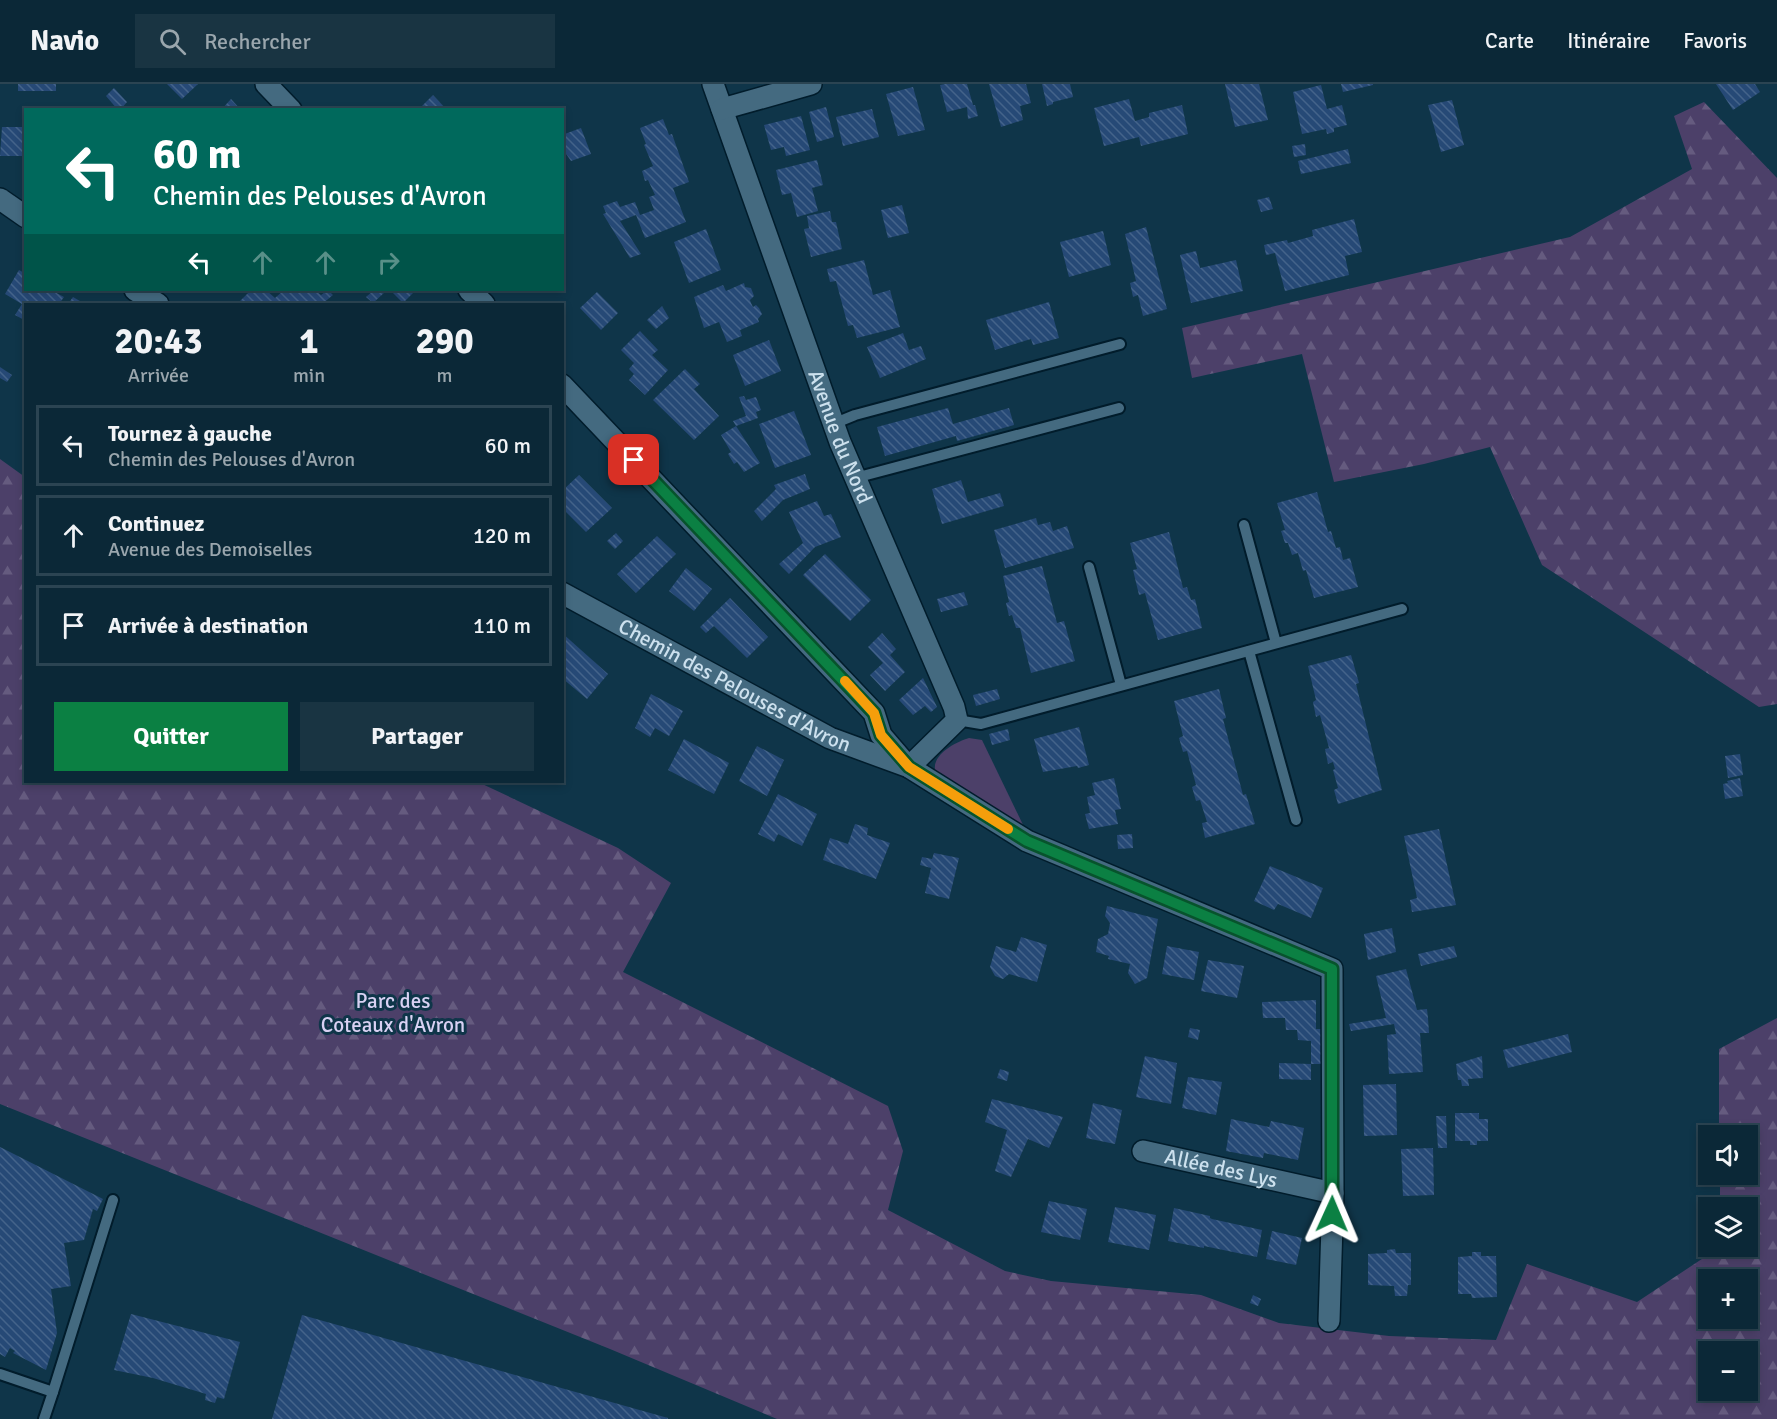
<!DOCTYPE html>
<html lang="fr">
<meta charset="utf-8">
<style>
body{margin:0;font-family:Signika,sans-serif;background:#193442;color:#f1f3f6;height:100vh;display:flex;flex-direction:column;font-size:22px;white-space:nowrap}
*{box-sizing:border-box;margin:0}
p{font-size:20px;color:#9aa6ad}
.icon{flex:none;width:33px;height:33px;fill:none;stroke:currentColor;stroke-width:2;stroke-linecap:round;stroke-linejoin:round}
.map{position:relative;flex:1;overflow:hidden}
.panel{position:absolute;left:24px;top:219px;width:540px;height:480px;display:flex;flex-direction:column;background:#0b2837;border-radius:0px;box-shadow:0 3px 9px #0003,0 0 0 2px #2b4452}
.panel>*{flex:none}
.top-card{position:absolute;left:24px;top:24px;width:540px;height:183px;border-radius:0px;box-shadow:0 3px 9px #0003,0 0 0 2px #2b4452;background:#00695c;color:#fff;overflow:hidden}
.controls{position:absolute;left:1698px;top:1041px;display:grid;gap:12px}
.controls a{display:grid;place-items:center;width:60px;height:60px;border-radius:0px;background:#0b2837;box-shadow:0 3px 9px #0003,0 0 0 2px #2b4452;font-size:30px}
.pin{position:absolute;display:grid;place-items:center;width:51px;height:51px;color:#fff;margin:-26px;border-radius:12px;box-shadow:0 3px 9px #0006}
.me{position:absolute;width:66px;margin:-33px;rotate:1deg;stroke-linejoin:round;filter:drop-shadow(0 0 4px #0008)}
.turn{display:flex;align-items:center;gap:21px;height:126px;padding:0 30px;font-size:27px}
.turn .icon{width:78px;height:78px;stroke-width:2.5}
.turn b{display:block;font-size:42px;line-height:51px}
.lanes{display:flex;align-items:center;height:57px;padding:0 30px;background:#0003;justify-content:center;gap:30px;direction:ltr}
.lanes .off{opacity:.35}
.eta{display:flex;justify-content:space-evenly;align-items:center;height:102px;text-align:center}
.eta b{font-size:36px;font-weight:700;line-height:42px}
.primary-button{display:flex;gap:12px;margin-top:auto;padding:12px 30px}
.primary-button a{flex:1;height:69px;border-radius:0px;background:#0b8043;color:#fff;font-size:24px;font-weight:700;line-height:69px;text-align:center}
.primary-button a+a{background:#193442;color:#f1f3f6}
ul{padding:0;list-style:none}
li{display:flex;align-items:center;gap:18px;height:81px;margin:0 12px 9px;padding:0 18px;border:3px solid #2b4452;border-radius:0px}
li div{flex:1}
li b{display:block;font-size:22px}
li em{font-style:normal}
header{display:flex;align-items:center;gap:36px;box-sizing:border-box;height:84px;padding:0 30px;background:#0b2837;border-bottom:2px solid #2b4452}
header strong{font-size:28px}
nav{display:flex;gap:33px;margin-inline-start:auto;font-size:21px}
.search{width:420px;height:54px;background:#193442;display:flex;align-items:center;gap:15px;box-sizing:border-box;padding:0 21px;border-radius:0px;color:#9aa6ad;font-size:22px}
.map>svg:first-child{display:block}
.grass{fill:#4c4069}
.forest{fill:url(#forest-firs);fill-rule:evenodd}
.building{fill:url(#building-back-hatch)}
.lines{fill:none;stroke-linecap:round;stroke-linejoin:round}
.service-casing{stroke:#011c2b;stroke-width:14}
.minor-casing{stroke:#011c2b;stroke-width:24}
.service{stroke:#446a80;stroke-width:10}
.minor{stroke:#446a80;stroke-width:21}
.route-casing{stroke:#07532c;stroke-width:15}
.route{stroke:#0b8043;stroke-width:10}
.slow{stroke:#f59e0b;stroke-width:10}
.labels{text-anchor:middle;stroke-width:6;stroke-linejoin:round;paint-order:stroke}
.street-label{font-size:21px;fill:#cde1ee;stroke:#0f3549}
.park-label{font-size:21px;fill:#d9d1f3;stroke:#0f3549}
</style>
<header>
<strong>Navio</strong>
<div class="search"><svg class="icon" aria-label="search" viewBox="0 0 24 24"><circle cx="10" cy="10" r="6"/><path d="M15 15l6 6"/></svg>Rechercher</div>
<nav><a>Carte</a><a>Itinéraire</a><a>Favoris</a></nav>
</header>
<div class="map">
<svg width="1777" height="1335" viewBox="0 0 1777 1335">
<defs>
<pattern id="forest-firs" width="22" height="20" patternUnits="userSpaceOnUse" patternTransform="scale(1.5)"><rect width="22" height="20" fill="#4c4069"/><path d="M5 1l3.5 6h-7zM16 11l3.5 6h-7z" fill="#655b7f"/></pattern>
<pattern id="building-back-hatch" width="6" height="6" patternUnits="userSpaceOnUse" patternTransform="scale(1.5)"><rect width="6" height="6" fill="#264976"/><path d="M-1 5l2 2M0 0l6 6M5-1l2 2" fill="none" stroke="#44638a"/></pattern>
</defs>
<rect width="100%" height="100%" fill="#0f3549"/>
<path class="grass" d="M969,654L982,656L1025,745L936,689C929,672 955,658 969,654Z"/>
<g class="forest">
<path d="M1704,18L1777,94V620L1759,623L1542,481L1490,363L1424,380L1334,398L1302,270L1192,294L1182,244L1570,153L1692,85L1674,32Z"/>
<path d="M0,375L25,393L26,698H478L618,764L671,799L623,888L888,1022L903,1067L888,1126L1005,1187L1051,1197L1201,1211L1279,1239L1389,1252L1496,1256L1527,1180L1637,1218L1720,1163L1748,1162V1124L1720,1123V1091L1748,1090V1052L1719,1051V965L1777,934V1335H777L610,1265L0,1020ZM1708,1196H1748V1234H1708ZM1708,1268H1748V1306H1708Z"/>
</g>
<g class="building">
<rect x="18" y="0" width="38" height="7"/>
<path d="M167,0H198L182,15Z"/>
<path d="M945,0H967L973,21H975L978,32L968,35L967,23L947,28L940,1Z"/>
<path d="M989,0H1026L1031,19L1020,22L1023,36L1001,43Z"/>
<path d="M1042,0H1070L1073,13L1053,18V20L1047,22Z"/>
<path d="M1225,0H1259L1268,36L1235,43Z"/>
<path d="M1341,0H1373V1L1343,8Z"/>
<path d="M1716,0H1755L1760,8L1733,26Z"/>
<path d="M1321,1L1327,25L1342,21L1347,41L1334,44V48L1327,50L1326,45L1302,50L1293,8Z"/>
<path d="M913,3L925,46L898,52L886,10Z"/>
<path d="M114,4L127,18L120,26H118L106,12Z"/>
<path d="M433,11L447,26H418Z"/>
<path d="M231,15L241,26H221Z"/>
<path d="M1129,15L1135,37L1149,33V29L1182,21L1188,50L1141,62L1139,53L1104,62L1094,24Z"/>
<path d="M1452,16L1464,61L1441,68L1428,21Z"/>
<path d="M826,23L834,53L817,58L809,28Z"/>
<path d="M872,25L879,53L843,62L836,33Z"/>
<path d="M801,32L810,66L786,72L784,63L771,66L764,41Z"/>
<path d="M663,35L669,51L672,50L689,98L673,104L686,138L645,154L636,131L620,137L641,170L630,174L603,130L606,129L603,122L617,117L620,123L635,118L640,131L654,126L649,113L655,111L648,96L645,97L642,87L653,82L644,61L646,60L640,44Z"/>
<path d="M2,43H26V72H0Z"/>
<path d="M581,44L591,70L571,77L562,64V51Z"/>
<path d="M1305,60L1306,71L1294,73L1292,62Z"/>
<path d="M1348,65L1351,79L1301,90L1298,77Z"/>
<path d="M817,76L823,101L812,104L818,127L797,133L791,109L782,111L776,86Z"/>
<path d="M1269,113L1273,125L1261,128L1257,116Z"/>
<path d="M902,121L909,149L888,154L881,126Z"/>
<path d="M830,127L832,138H836L842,165L811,173L804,145L809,144L807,132Z"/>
<path d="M1354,135L1362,168L1345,172L1349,191L1285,207L1275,169L1266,171L1264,161L1287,156L1288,159L1313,152L1312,146Z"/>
<path d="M1146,143L1167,225L1143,232L1138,211L1133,213L1130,199L1136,197L1125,150Z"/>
<path d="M706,145L721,186L689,199L674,158Z"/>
<path d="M1103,147L1111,181L1069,193L1060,158Z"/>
<path d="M1196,167L1200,184L1236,176L1243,207L1191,219L1180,171Z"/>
<path d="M864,176L873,211L890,206L900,243L857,254L853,241L848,242L836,197L830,198L827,185Z"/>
<path d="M19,186L26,190V206H51L64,213L59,220H26V237L15,231L22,220L5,210Z"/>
<path d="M744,199L745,203L751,204L754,212L750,216L751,219L753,223L756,221L759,224L762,230L758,235L759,238L740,246L742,252L727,258L719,238L704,244L694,213L723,201L726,207Z"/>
<path d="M251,206H266L275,214L284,206H315L321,211L328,206L333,211L322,220H244L240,217Z"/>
<path d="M374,206H382L385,208L373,219L366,213Z"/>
<path d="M390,206H416L403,219Z"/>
<path d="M597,208L618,229L601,246L580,224Z"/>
<path d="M73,213L85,220H68Z"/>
<path d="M1049,218L1059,254L1033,261L1031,255L995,266L986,236Z"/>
<path d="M662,222L669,234L656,245L647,236Z"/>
<path d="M640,247L658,266L652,271L668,286L645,311L629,296L634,290L629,285L634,279L621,266Z"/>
<path d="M903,249L909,266L921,262L926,275L880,294L867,263Z"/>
<path d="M769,256L781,287L745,302L733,271Z"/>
<path d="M0,283L12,291L7,298L0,294Z"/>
<path d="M685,285L700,300L694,305L719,332L694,356L653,316Z"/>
<path d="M744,312L746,316L756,313L761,326L756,328L758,334L736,342L760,379L744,388L737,378L734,380L728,370L731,368L721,351L736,342L733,337L746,332L739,313Z"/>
<path d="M948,324L953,340L1009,324L1014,341L957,357L956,352L885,372L877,343Z"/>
<path d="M794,327L811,371L775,384L759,340Z"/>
<path d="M805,390L810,405L783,416L762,437L754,427L776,405L774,401Z"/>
<path d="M579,391L612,424L586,448L562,424V407Z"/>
<path d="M961,396L968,418L1000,409L1004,422L942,440L932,405Z"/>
<path d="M1317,408L1328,448L1331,447L1336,464L1340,463L1343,476L1350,474L1358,503L1314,514L1306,486L1303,487L1298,469L1292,471L1288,459H1285L1281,447L1285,446L1277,419Z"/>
<path d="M817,417L824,432L831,430L841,453L815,463L789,490L779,480L803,459L789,428Z"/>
<path d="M1036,434L1038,441L1050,438L1053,447L1067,442L1074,464L1005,484L994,446Z"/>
<path d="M1169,448L1183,504L1187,503L1191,516L1195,515L1202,544L1158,556L1145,509L1139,511L1133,486L1137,485L1130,459Z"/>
<path d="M616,449L623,457L615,465L607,457Z"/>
<path d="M657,452L676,470L636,509L617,490Z"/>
<path d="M825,470L871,516L850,537L803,491Z"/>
<path d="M1042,482L1057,539L1064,537L1075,577L1031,589L1020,544H1016L1012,531L1009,532L1006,519L1009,518L1003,492Z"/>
<path d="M686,484L712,505L694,527L669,507Z"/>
<path d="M964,508L968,521L941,528L937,515Z"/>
<path d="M730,514L768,553L747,574L714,542L706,549L700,543Z"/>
<path d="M562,549L608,590L587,615L562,594Z"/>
<path d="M882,549L896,565L890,571L905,588L885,607L870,591L883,579L868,563Z"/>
<path d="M1351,571L1359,599L1356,600L1382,706L1338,720L1334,706L1338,704L1333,686L1335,685L1333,678L1328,680L1325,665L1329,664L1320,631L1316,633L1313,618L1316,616L1308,582Z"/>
<path d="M923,594L937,623L931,628L925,622L913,631L899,616Z"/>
<path d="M997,605L1000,615L976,622L973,611Z"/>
<path d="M1219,605L1226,634L1223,635L1243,711L1246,710L1255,740L1205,754L1202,739L1207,738L1200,716L1196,717L1192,703L1196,701L1187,667L1183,668L1179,654L1183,652L1174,617Z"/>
<path d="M651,610L683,627L669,652L655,644L650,653L635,644Z"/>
<path d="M1079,643L1089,681L1078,684L1077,682L1043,688L1034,655Z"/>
<path d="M1008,645L1010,656L992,661L989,650Z"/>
<path d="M684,655L729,679L714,710L668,686Z"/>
<path d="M757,662L784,676L767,712L739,697Z"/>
<path d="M1740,670L1743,691L1728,694L1725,672Z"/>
<path d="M1114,694L1121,725L1115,726L1118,740L1089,745L1085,730L1090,729L1087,713L1095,711L1092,699Z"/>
<path d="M1740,694L1743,712L1725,715L1723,700L1728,699L1727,697Z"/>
<path d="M778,710L817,730L802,762L778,750L774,758L758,750Z"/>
<path d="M855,740L868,744L867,751L890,759L876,795L823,776L830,754L848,760Z"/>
<path d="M1439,745L1456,821L1412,828L1410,816L1417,814L1404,752Z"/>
<path d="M1132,750L1133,764L1118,765L1117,751Z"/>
<path d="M934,769L959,774L949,815L925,809L931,784L920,781L922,773L932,775Z"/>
<path d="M1270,782L1323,804L1311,834L1278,820L1274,826L1254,817Z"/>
<path d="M1107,822L1158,835L1147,894L1135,900L1128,889L1130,880L1108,875L1109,872L1096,868L1098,855L1108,850L1110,839L1105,832Z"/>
<path d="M1392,844L1396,868L1368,876L1364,850Z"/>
<path d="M1021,853L1047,861L1037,898L1009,890L1003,895L995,892L990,883L996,862L1016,868Z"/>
<path d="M1167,862L1199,868L1194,896L1162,890Z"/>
<path d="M1454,862L1457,873L1421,882L1418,870Z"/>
<path d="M1208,876L1244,882L1237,914L1201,907Z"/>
<path d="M1406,885L1417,926L1427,925L1428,934L1429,949H1420L1423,988L1389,990L1387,951L1396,950L1394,940L1351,947L1349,940L1386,934L1376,892Z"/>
<path d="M1316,916V945H1322V980H1311V957L1298,956L1297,946H1286L1285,934H1263L1262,918Z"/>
<path d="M1190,944L1200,946L1198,956L1188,953Z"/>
<path d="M1568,950L1572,968L1508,984L1503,966Z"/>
<path d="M1145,972L1177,979L1171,1020L1136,1013Z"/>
<path d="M1482,972L1483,994L1468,995L1469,1002H1462L1461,996H1458L1456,980Z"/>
<path d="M1279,979L1311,980V996L1279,995Z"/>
<path d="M1000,985L1009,988L1007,997L997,994Z"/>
<path d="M1188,993L1222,998L1216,1031L1182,1024Z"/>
<path d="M1396,1000L1397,1051L1364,1052L1363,1001Z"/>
<path d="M992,1015L1063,1033L1049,1064L1028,1055L1011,1093L995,1087L1007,1046L985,1038Z"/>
<path d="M1093,1019L1122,1026L1115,1060L1086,1054Z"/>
<path d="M1455,1029H1479V1035H1488V1057H1477V1061H1470V1057H1455Z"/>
<path d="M1436,1032H1446L1447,1064H1438Z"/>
<path d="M1231,1035L1269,1043L1271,1037L1304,1044L1298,1076L1264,1069L1263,1074L1226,1067Z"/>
<path d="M0,1063L103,1115L97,1127L93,1125L84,1156L64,1159L71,1202L51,1205L57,1249L46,1286L13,1269L15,1267L10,1264L5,1273L0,1270Z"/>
<path d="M1433,1064L1434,1111L1403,1112L1401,1065Z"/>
<path d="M1049,1117L1087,1125L1080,1156L1041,1148Z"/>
<path d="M1115,1123L1156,1131L1149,1166L1108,1158Z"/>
<path d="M1174,1124L1210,1132V1134L1212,1135L1262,1146L1257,1173L1204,1162V1164L1168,1157Z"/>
<path d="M1272,1147L1302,1154L1296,1181L1266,1175Z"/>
<path d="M1395,1165L1396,1169H1411V1201H1408L1407,1212H1395L1394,1202L1368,1201V1170L1387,1169V1166Z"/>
<path d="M1472,1168H1481V1172H1496L1497,1213L1472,1214L1471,1210H1458V1173L1472,1172Z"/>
<path d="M1253,1211L1261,1215L1258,1222L1250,1219Z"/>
<path d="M131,1230L240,1258L224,1315L217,1313L215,1319L205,1316L206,1310L153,1294L114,1286Z"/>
<path d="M302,1231L668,1334V1335H272Z"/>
</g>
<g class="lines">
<g class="service-casing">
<g id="service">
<path d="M833,340L855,331L1120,260"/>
<path d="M855,394L1119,324"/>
<path d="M1244,441L1276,559"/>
<path d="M1089,483L1121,601"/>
<path d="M1249,567L1296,736"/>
<path d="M957,636L981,640L1402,525"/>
<path d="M0,1290L53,1308L44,1335"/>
<path d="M53,1308L113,1116"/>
</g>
</g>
<g class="minor-casing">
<g id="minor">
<path d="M266,0L291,26"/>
<path id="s1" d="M713,0L840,358L954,623L957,636L909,683"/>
<path d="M722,25L811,0"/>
<path d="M0,115L26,133"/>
<path d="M135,206L158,220"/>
<path d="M469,206L484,220"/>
<path d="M562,301L874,629L881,651L906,680"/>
<path id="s2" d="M562,509L830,654L909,683L1027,757L1332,885L1333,1109L1329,1237"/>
<path id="s3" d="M1143,1067L1333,1109"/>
</g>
</g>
<use href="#service" class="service"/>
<use href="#minor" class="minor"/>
</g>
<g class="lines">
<g class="route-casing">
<path id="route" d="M634,376L874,629L881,651L909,683L1027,757L1332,885V1130"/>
</g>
<use href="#route" class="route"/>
<path class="slow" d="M845,597L874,629L881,651L909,683L1008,745"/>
</g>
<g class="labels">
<g class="street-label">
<text dy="7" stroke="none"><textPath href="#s1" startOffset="375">Avenue du Nord</textPath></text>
<text dy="7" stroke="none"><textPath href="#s2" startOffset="196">Chemin des Pelouses d'Avron</textPath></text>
<text dy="7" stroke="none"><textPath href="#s3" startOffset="80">Allée des Lys</textPath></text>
</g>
<g class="park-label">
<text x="393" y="924">Parc des<tspan x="393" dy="24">Coteaux d'Avron</tspan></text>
</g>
</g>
</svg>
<div class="controls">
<a><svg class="icon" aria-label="sound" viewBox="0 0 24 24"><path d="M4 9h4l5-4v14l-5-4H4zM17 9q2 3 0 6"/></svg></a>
<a><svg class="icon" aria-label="layers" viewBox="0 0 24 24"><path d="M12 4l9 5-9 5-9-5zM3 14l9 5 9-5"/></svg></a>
<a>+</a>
<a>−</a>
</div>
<div class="pin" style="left:634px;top:376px;background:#d93025"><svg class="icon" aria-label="arrive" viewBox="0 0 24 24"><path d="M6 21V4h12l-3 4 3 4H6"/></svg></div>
<svg class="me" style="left:1332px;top:1130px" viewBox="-20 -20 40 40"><path d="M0-17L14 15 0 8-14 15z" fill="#0b8043" stroke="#fff" stroke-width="4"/></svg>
<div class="top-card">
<div class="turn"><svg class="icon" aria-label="left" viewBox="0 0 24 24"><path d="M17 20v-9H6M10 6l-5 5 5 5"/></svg><div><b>60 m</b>Chemin des Pelouses d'Avron</div></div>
<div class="lanes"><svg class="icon" aria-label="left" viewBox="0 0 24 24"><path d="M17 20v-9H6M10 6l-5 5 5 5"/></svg><svg class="icon off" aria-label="ahead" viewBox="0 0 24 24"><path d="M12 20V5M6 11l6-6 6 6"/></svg><svg class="icon off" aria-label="ahead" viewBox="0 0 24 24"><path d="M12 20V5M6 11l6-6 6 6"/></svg><svg class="icon off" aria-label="right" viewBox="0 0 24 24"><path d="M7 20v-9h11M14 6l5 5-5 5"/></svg></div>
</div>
<section class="panel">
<div class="eta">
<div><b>20:43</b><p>Arrivée</p></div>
<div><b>1</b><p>min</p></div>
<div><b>290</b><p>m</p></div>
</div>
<ul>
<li><svg class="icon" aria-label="left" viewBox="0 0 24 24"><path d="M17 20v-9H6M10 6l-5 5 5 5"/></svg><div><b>Tournez à gauche</b><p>Chemin des Pelouses d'Avron</p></div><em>60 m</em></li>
<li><svg class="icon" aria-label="ahead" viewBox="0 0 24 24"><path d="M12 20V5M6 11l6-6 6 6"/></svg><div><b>Continuez</b><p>Avenue des Demoiselles</p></div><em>120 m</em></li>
<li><svg class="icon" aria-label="arrive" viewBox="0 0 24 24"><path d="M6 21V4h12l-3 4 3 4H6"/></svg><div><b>Arrivée à destination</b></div><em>110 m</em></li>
</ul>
<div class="primary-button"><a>Quitter</a><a>Partager</a></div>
</section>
</div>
